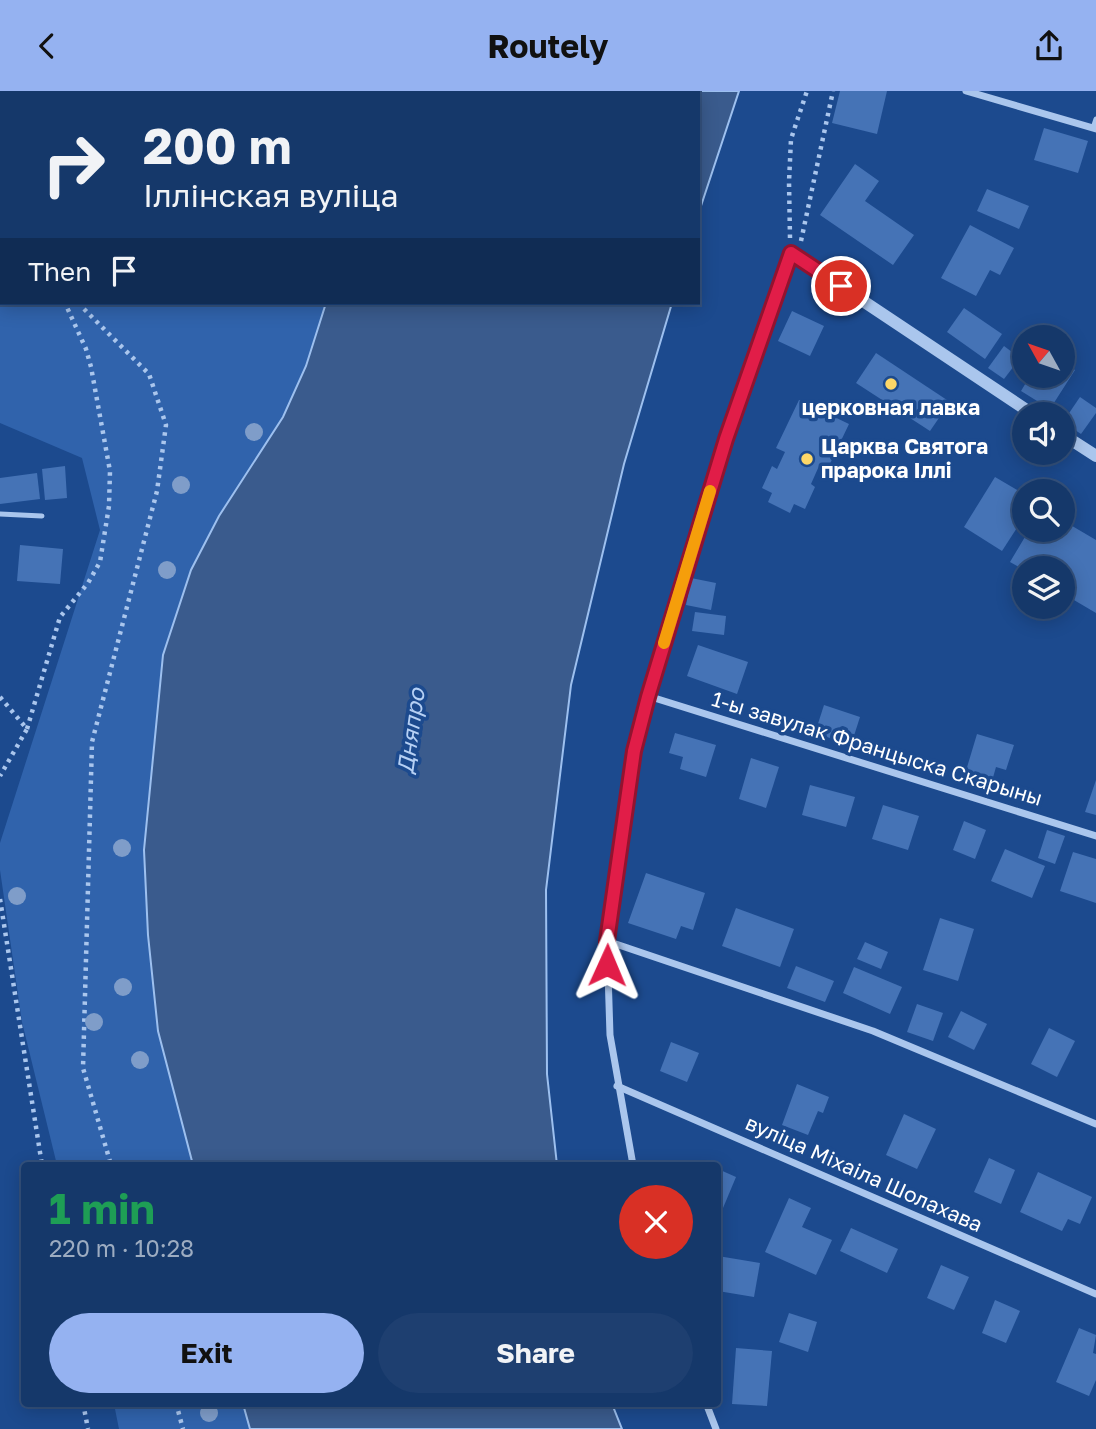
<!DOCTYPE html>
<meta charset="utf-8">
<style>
body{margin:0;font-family:"Golos Text",sans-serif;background:#1e3f70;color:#f1f3f6;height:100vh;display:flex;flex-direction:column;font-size:26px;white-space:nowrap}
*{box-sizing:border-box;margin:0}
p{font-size:23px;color:#9dacc1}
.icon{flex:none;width:38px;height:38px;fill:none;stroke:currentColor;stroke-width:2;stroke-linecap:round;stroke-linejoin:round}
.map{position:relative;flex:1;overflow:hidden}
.panel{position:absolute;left:21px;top:1071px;width:700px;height:245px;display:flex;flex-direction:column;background:#15386a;border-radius:7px;box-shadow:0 4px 18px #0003,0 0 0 2px #34527e}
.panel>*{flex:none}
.hud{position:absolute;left:0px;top:0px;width:700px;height:214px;box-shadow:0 4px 18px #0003,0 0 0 2px #34527e;background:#15386a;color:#f1f3f6;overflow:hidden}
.needle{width:46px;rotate:310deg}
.controls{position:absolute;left:1012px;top:234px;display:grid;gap:14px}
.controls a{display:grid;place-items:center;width:63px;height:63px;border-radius:50%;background:#15386a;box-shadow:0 4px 18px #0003,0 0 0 2px #34527e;font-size:35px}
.pin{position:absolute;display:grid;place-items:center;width:60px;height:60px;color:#fff;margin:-30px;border:4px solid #fff;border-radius:50%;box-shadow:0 2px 7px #0007}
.me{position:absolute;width:77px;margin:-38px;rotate:1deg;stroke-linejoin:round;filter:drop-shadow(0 0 5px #0008)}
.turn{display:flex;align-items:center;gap:24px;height:147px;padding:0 28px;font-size:32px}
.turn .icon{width:91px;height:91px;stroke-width:2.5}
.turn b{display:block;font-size:49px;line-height:60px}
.then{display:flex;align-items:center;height:66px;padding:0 28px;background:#0003;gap:14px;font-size:26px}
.round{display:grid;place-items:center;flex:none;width:74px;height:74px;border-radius:37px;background:#1e3f70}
.overview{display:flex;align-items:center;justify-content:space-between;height:119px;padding:0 28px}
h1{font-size:42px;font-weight:700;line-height:52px;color:#1e9e55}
.action{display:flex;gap:14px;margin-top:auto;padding:14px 28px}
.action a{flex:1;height:80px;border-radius:42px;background:#95b2f1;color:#111;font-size:28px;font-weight:700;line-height:80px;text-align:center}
.action a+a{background:#1e3f70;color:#f1f3f6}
header{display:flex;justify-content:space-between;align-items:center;height:91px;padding:0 28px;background:#95b2f1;color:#111;font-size:32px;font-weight:700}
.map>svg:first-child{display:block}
.green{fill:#3063ac}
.water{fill:#3a5b8d;stroke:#9dc0ef;stroke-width:2}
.building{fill:#4573b6}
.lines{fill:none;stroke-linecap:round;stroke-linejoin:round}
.path{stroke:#aac6ed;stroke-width:4.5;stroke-dasharray:3.5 5;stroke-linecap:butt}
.service{stroke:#aac6ed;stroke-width:5}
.minor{stroke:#aac6ed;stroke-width:7}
.tertiary{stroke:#aac6ed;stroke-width:12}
.tree{fill:#7f9dc9}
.route-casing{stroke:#92132f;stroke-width:18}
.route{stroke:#e11d48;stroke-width:12}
.slow{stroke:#f59e0b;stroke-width:12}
.poi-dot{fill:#fdd768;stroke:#1c4a8e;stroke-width:2.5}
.labels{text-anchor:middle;stroke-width:7;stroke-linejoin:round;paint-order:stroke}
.poi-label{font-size:21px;font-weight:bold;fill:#fff;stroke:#1c4a8e}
.street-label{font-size:21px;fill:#fff;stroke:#1c4a8e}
.water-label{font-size:23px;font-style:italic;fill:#b6d0f4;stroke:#1c4a8e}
</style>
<header><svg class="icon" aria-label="back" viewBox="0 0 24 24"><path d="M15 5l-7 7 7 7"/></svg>Routely<svg class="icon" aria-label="share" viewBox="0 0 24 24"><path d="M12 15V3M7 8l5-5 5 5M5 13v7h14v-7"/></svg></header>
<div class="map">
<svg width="1096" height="1338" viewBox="0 0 1096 1338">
<rect width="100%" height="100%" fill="#1c4a8e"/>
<g class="green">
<path d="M0,0L143,2H2V145Z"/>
<path d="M3,212H326L306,275L283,326L219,425L191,479L154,649L144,759L148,844L158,940L193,1074H57L22,931L0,779V752L100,439L82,367L0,332V213Z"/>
<path d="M114,1313H243L250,1338H119Z"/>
</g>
<g class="water">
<path d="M384,0H739L698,124V2Z"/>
<path d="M326,212H672L624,373L571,594L546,799L547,983L557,1074H193L158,940L148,844L144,759L163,564L191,479L219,425L283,326L306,275Z"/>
<path d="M243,1313H612L622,1338H250Z"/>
</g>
<g class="building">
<path d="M840,0H887L877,43L832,32Z"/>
<path d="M1044,37L1088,50L1078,82L1034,69Z"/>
<path d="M855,73L879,90L865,110L914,144L893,174L820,124Z"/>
<path d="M987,98L1029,115L1019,138L977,120Z"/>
<path d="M970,134L1014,157L1000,184L990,179L976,205L941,187Z"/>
<path d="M964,217L1002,243L985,268L947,241Z"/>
<path d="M792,220L824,235L810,265L778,250Z"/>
<path d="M1004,255L1020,267L1004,288L988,277Z"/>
<path d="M876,262L950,311L930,340L856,292Z"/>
<path d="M1062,271L1075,279L1050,318L1021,300L1030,285H1062Z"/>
<path d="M1080,306L1096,317V322L1081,343L1063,331Z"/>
<path d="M799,309L849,333L827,379L819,375L811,393L815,396L805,418L794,413L790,422L768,411L772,402L762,397L772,375L777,378L785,361L776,357Z"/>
<path d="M65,375L67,407L45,409L42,378Z"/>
<path d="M37,382L40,408L0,413V387Z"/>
<path d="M995,386L1024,403V426L1002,460L964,436Z"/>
<path d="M1062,429L1096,449V522L1062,502V478L1024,479L1010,471L1029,439H1062Z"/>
<path d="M20,454L63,458L60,493L17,490Z"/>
<path d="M691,487L716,492L711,519L686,514Z"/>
<path d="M695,521L726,525L724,544L692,540Z"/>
<path d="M698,554L748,571L737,603L687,585Z"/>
<path d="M824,614L860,626L851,654L815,642Z"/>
<path d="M675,642L716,654L706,686L680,678L683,666L669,662Z"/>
<path d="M977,643L1014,654L1006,679L996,676L992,690L965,683Z"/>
<path d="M751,667L779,676L766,717L739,708Z"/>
<path d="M1096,689V724L1085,721Z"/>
<path d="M810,694L855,706L846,736L802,724Z"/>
<path d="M883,714L919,725L908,759L872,748Z"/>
<path d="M964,730L986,739L975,768L953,759Z"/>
<path d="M1047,739L1065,745L1055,773L1038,767Z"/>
<path d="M1005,758L1045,775L1032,807L991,790Z"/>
<path d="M1073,761L1096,768V812L1060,800Z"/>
<path d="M646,782L705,802L693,839L681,835L676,848L628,832Z"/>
<path d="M736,817L794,838L780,876L722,855Z"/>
<path d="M940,827L974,838L958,890L923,879Z"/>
<path d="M865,851L888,861L881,878L857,868Z"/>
<path d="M796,875L834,890L825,911L787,897Z"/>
<path d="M854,876L902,896L890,923L843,902Z"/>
<path d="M917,913L943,922L933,950L907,941Z"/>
<path d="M961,920L987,933L974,959L948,946Z"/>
<path d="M1049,937L1075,950L1057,986L1031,973Z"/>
<path d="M671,951L699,962L687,991L660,980Z"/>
<path d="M797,993L829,1006L823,1022L818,1020L808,1044L782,1034Z"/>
<path d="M904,1023L936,1038L917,1078L886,1064Z"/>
<path d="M989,1067L1015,1079L1001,1113L974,1101Z"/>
<path d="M718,1078L736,1086L718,1129Z"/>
<path d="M1038,1081L1092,1106L1080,1133L1068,1128L1062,1140L1020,1121Z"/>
<path d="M789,1107L811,1117L802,1136L832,1149L816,1184L765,1161Z"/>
<path d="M851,1137L898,1158L887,1182L840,1160Z"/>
<path d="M718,1165L760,1172L754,1206L718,1200Z"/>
<path d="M941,1174L969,1186L954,1219L927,1207Z"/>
<path d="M995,1209L1020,1220L1006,1252L982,1242Z"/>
<path d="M789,1222L817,1231L808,1261L779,1251Z"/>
<path d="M1079,1237L1096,1244L1093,1262L1096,1263V1289L1089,1305L1056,1291Z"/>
<path d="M736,1257L772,1260L767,1315L732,1313Z"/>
</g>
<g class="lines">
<g class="path">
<path d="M53,0L55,2"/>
<path d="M790,147L789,91L791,48L807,0"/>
<path d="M801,150L833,0"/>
<path d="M78,212L149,283L166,334L157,400L92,651L83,977L111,1074"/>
<path d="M0,606L27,638L0,685"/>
<path d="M27,638L60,526L88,492L100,471L109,415L110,380L91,276L86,258L65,212"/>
<path d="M0,808L42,1074"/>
<path d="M83,1312L88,1338"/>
<path d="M176,1312L183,1338"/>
</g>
<g class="service">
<path d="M1093,37L1096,28"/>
<path d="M0,423L42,425"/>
</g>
<g class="minor">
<path d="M966,0L1096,38"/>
<path d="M648,605L1096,745"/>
<path d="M607,850L873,940L1096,1033"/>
<path d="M617,995L1096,1203"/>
<path d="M633,1074L610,944L607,850L634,660L648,605L726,348L791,162"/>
<path d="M706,1312L716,1338"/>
</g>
<g class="tertiary">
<path d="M791,162L1034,324"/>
<path d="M1062,343L1096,365"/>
</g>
</g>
<g class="tree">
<circle cx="254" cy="341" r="9"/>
<circle cx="181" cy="394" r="9"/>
<circle cx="167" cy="479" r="9"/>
<circle cx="122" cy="757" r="9"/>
<circle cx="17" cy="805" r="9"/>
<circle cx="123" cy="896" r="9"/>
<circle cx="94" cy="931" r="9"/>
<circle cx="140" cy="969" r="9"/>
<circle cx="209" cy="1322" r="9"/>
</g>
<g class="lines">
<g class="route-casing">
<path id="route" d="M607,874V850L634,660L648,606L726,348L791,162L841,195"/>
</g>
<use href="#route" class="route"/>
<path class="slow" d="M664,552L710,400"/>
</g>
<g class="poi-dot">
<circle cx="891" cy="293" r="7"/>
<circle cx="807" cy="368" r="7"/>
</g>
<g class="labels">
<g class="poi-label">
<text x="891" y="324">церковная лавка</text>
<text x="821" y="363" text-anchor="start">Царква Святога<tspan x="821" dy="24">прарока Іллі</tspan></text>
</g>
<g class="street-label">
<text transform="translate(877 658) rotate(17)" y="7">1-ы завулак Францыска Скарыны</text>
<text transform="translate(864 1083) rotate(24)" y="7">вуліца Міхаіла Шолахава</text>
</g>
<g class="water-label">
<text transform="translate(411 640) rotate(-82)" y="8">Дняпро</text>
</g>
</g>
</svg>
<div class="controls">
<a><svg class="needle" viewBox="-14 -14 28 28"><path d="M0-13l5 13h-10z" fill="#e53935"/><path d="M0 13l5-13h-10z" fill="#9dacc1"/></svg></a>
<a><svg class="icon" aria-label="sound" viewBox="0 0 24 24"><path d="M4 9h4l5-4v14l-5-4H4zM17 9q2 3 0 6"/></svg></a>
<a><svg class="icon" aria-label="search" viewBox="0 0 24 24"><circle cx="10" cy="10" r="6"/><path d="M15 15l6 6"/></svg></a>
<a><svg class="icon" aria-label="layers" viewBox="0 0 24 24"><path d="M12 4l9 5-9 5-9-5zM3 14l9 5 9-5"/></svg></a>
</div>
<div class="pin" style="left:841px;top:195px;background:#d93025"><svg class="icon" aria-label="arrive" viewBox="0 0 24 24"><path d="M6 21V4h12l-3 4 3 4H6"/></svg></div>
<svg class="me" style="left:607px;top:874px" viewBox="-20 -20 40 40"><path d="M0-17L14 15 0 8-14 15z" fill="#e11d48" stroke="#fff" stroke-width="4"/></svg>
<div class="hud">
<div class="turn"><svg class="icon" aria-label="right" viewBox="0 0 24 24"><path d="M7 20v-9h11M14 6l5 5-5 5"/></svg><div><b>200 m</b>Іллінская вуліца</div></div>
<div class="then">Then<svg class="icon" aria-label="arrive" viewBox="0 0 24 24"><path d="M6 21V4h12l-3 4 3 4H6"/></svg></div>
</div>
<section class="panel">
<div class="overview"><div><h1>1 min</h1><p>220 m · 10:28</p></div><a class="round" style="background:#d93025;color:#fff"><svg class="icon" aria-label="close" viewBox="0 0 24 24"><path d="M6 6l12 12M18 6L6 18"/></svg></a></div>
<div class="action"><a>Exit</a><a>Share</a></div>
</section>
</div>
